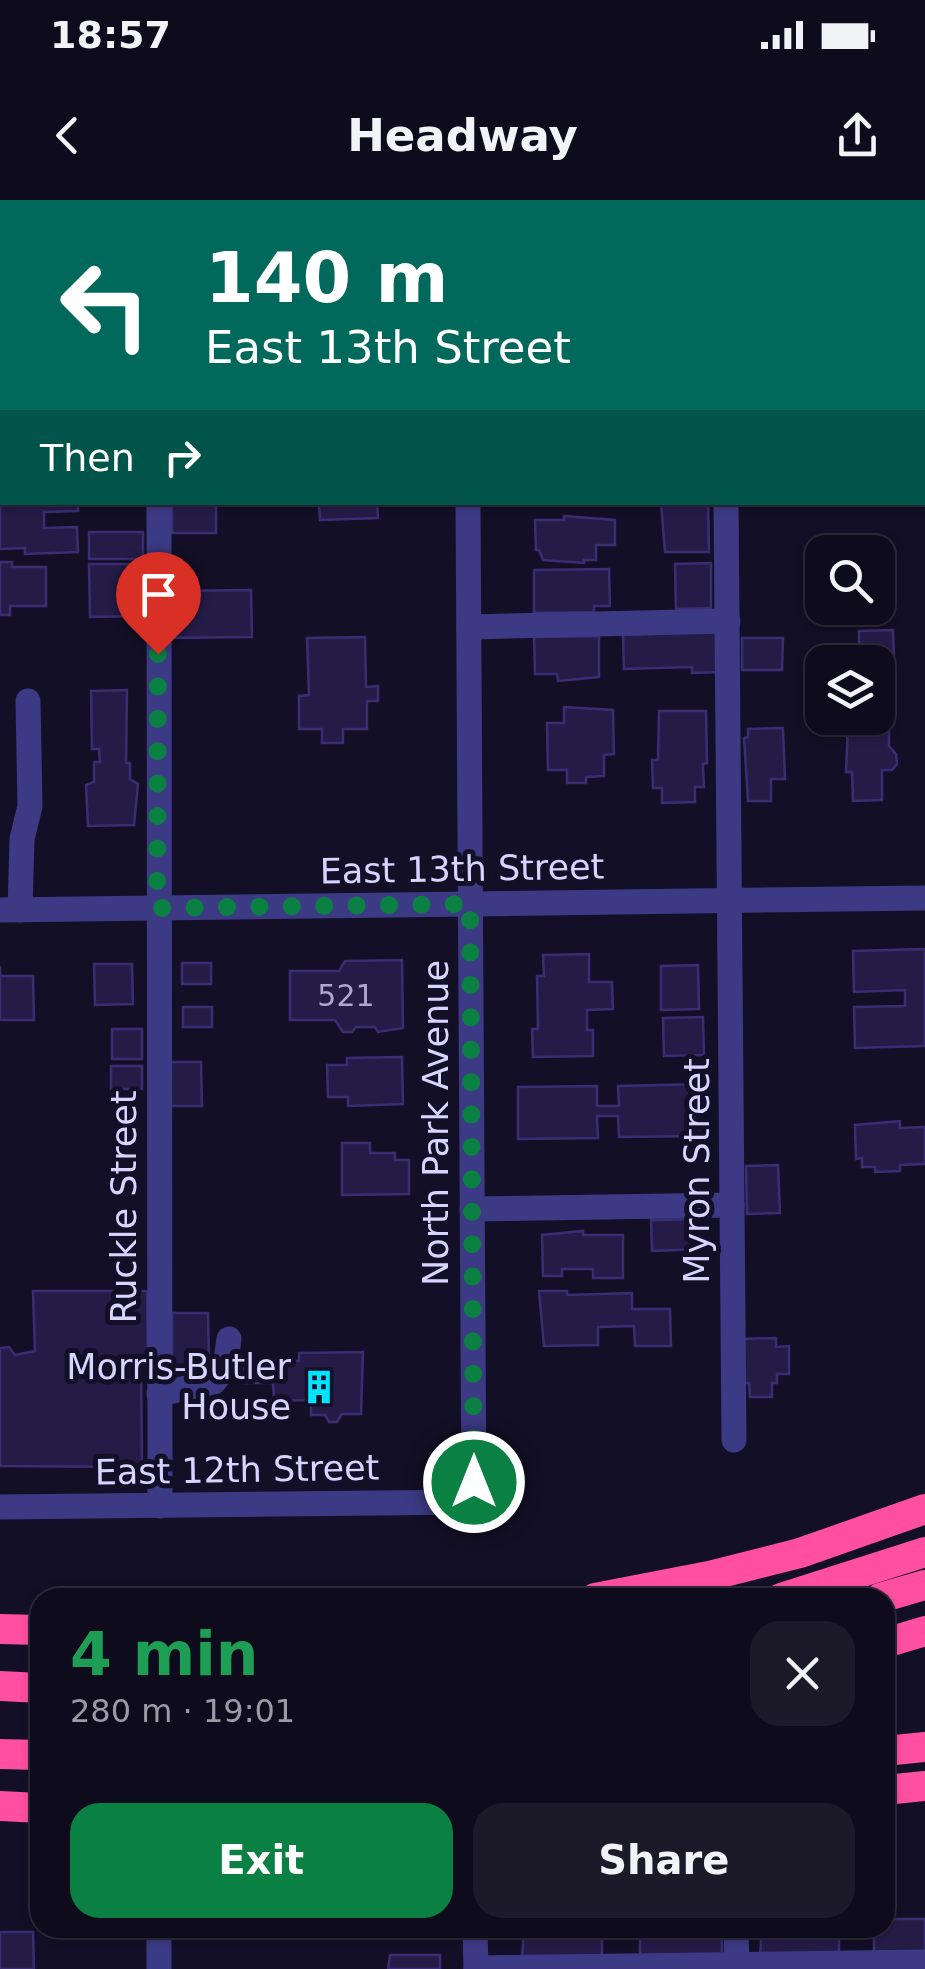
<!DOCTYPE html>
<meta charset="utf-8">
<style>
body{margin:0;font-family:"DejaVu Sans",sans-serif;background:#1c1929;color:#f1f3f6;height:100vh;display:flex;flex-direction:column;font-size:38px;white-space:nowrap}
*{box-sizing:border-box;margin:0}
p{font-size:32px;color:#9b9ba3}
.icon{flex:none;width:55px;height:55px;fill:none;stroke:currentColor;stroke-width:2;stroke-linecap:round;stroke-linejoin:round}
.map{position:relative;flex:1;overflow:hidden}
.drawer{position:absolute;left:30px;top:1388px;width:865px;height:350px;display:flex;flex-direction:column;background:#0e0b1c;border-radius:30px;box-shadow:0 2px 8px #0004,0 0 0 2px #2e2b3b}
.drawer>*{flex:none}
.hud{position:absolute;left:0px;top:0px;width:925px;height:305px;box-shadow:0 2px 8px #0004,0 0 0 2px #2e2b3b;background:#00695c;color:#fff;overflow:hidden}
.controls{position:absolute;left:805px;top:335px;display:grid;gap:20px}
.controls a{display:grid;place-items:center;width:90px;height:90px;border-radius:20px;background:#0e0b1c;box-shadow:0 2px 8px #0004,0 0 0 2px #2e2b3b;font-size:50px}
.pin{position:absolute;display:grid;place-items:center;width:85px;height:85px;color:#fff;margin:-102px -42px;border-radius:50% 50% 50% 0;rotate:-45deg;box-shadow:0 0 10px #0007}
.pin .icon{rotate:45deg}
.me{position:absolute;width:110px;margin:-55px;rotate:0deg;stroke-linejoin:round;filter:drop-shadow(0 0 8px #0008)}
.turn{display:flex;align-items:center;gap:35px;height:210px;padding:0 40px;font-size:45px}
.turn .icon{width:130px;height:130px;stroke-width:2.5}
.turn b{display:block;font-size:70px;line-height:85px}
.then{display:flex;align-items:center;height:95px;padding:0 40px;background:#0003;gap:20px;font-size:38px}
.round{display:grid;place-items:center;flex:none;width:105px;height:105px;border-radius:30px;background:#1c1929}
.headline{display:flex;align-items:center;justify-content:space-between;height:170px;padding:0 40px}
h1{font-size:60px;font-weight:700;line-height:75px;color:#1e9e55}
.action{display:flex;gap:20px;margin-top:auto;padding:20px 40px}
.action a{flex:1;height:115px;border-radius:30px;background:#0b8043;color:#fff;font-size:40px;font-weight:700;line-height:115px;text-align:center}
.action a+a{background:#1c1929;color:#f1f3f6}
.status{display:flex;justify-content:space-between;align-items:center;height:70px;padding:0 50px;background:#0e0b1c;direction:ltr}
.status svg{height:28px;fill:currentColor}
header{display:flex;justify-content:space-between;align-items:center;height:130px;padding:0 40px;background:#0e0b1c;font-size:45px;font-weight:700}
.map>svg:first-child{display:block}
.building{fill:#241b47;stroke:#3b2d73;stroke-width:2.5}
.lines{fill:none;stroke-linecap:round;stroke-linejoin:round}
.minor{stroke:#3d3a85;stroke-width:25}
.highway{stroke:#ff4fa3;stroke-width:30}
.route{stroke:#0b8043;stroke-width:18;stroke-dasharray:0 32.4}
.labels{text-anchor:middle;stroke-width:10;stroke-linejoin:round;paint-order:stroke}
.number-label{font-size:30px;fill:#aca6d1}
.street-label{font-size:35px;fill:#d9d4ff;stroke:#130f26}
.poi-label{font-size:35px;fill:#d9d4ff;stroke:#130f26;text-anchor:end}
</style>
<div class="status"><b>18:57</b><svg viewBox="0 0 49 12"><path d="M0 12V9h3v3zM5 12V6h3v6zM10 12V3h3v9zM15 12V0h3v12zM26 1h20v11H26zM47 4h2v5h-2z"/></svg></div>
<header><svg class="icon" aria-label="back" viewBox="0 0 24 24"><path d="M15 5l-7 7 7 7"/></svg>Headway<svg class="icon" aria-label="share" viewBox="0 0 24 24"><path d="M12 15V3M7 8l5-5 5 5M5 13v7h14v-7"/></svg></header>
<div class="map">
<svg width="925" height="1769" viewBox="0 0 925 1769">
<rect width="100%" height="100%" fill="#130f26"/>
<g class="building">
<path d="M0,291L2,302H78V311L44,312V328L77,327L78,352L25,354V348L0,349Z"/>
<rect x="172" y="302" width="44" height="31"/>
<path d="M319,302H377L378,318L320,320Z"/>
<path d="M661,303H708L709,352H665Z"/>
<path d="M564,316L615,320V345H596V360H584V363L543,360L539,350H536L535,320H564Z"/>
<rect x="89" y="332" width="54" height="27"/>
<path d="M0,362H12V367H46V406H10V415H0Z"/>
<path d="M711,363V408L676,409L675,364Z"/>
<path d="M89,364H137L138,416L90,417Z"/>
<path d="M609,369L610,406H594V412L534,413V370Z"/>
<path d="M251,390L252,437L166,438L165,391Z"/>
<path d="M893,430L894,460L859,461V431Z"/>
<path d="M720,431L722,472L692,473V467L624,469L623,435Z"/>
<path d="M599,436V477L558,481L557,474H535L534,437Z"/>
<path d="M365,437L366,487L378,486V501H367V529H343V543H322V529H299V496L309,495L307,438Z"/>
<path d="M742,438H783L782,470H742Z"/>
<path d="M127,490L126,563H130V579L138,584L134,625L88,626L86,585L94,582V562H100L99,549H92L91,491Z"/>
<path d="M564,507L613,510L614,554L604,555V576L586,577V583H567V570H548L547,523H564Z"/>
<path d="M659,511H706L707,563L703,564L704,587H695V602L662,603V588H653L652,560H658Z"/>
<path d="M848,525H889V546L896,554L897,564L892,570H882V600L853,601L852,572H846Z"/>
<path d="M783,528L785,579H771V601H748L744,538L748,537V529Z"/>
<path d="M925,749V846L855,848L854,807L905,806V790L854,792L853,751Z"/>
<path d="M589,754V782H612L613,809L587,810V830H593V856L533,857L532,829H538L537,776H544L543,755Z"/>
<path d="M402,760L403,828L378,832L375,827H356L352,832H343L335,820H290V771H339L345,761Z"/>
<rect x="182" y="763" width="29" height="21"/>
<path d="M94,764H132L133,804L95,805Z"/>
<path d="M698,765L699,809L661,810V766Z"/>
<path d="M0,766V776H33L34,820H0Z"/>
<rect x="183" y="807" width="29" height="20"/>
<path d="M703,817L704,855L664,856L663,818Z"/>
<rect x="112" y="829" width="30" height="30"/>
<path d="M402,857L403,904L348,906V897H328L327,865H347V858Z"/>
<path d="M169,862H201L202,906H170Z"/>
<rect x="111" y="866" width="31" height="23"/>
<path d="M700,884V936L619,937L618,916H597L598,938L518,939V887L597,886V906H619L618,886Z"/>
<path d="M900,921V928L925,927V964L900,965V971L875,972V967H862V958L856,959L855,925Z"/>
<path d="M342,943H370V953H395V960H409V994L342,995Z"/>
<path d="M778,965L780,1013L747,1014L746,966Z"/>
<path d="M702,1019V1049L652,1051L651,1020Z"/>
<path d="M583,1031V1035H623V1078H593V1069H562V1076H543L542,1035Z"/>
<path d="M33,1091H147L148,1163H141L142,1267L0,1266V1148L9,1147L15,1155L35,1151Z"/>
<path d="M539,1091H567V1095L632,1093V1109H670L671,1146H635L634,1126L598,1127V1145L544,1146Z"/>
<path d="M172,1113H208L209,1166H172Z"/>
<path d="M776,1138V1147L789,1146V1174H777V1183H772V1197H750L749,1183H741L740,1139Z"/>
<path d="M363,1152L361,1214H342L337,1222H329L325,1215H311V1200L274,1201L273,1183H244V1161H299V1153Z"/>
<path d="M885,1719H925V1753L874,1754V1728H885Z"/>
<path d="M524,1728H602V1756L522,1759Z"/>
<rect x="640" y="1728" width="82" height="29"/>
<path d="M762,1728H839V1752L760,1756Z"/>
<path d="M0,1732H33L34,1769H0Z"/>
<path d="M390,1755H440V1769H388Z"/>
</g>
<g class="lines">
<g class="minor">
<path d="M201,0V2"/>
<path d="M466,0V2"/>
<path d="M723,0V2"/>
<path d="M922,171H925"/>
<path d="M0,190H2"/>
<path d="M159,302L160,1306"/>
<path d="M726,302L734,1240"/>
<path d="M469,427L728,421"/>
<path d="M0,710L925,698"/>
<path d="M20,710L22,639L30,606L28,501"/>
<path d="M472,1009L732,1005"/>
<path d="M159,1194L214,1182L225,1168L229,1139"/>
<path d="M0,1307L474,1302L468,302"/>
<path d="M159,1728V1769"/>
<path d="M475,1728L476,1769"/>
<path d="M736,1728L737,1769"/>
<path d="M476,1768L925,1762"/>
</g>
<g class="highway">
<path d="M595,1398L709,1376L800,1353L925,1309"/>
<path d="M781,1398L925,1352"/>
<path d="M880,1398L925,1385"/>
<path d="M0,1429L40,1430"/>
<path d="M885,1443L925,1431"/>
<path d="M0,1486L40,1488"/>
<path d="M885,1551L925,1547"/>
<path d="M0,1554L40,1555"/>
<path d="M885,1590L925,1586"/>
<path d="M0,1606L40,1608"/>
</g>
</g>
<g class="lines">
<path class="route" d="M158,454L157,708L470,704L474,1282"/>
</g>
<defs>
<g id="building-bare" transform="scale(2.7)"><path d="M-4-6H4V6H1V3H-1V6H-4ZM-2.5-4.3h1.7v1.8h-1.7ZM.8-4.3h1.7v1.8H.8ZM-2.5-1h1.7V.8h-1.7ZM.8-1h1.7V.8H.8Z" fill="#00e5ff" stroke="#130f26" stroke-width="2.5" paint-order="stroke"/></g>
</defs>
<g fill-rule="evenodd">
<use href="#building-bare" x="319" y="1187"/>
</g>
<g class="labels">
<g class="number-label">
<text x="346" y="806">521</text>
</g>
<g class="street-label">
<text transform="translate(462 669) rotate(-1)" y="12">East 13th Street</text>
<text transform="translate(436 923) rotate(-90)" y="12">North Park Avenue</text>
<text transform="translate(697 971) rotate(-90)" y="12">Myron Street</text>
<text transform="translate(124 1007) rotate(-90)" y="12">Ruckle Street</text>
<text transform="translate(237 1270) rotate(-1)" y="12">East 12th Street</text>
</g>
<g class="poi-label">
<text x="291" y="1179">Morris-Butler<tspan x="291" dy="40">House</tspan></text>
</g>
</g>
</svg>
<div class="controls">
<a><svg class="icon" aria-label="search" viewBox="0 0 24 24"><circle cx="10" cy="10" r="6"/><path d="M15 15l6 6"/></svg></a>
<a><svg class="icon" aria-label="layers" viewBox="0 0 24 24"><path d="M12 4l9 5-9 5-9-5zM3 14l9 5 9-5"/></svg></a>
</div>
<div class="pin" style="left:158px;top:454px;background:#d93025"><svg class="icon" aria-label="arrive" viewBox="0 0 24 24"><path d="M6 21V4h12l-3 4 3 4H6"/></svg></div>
<svg class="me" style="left:474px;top:1282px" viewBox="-20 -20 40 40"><circle r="17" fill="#0b8043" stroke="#fff" stroke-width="3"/><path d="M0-11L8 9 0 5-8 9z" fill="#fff"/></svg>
<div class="hud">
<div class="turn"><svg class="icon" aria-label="left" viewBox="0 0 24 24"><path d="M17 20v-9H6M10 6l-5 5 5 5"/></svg><div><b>140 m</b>East 13th Street</div></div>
<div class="then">Then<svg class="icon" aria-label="right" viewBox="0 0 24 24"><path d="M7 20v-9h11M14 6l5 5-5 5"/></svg></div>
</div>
<section class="drawer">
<div class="headline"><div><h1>4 min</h1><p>280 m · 19:01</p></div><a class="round"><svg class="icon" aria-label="close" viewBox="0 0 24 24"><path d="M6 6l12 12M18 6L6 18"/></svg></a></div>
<div class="action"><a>Exit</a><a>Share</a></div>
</section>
</div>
